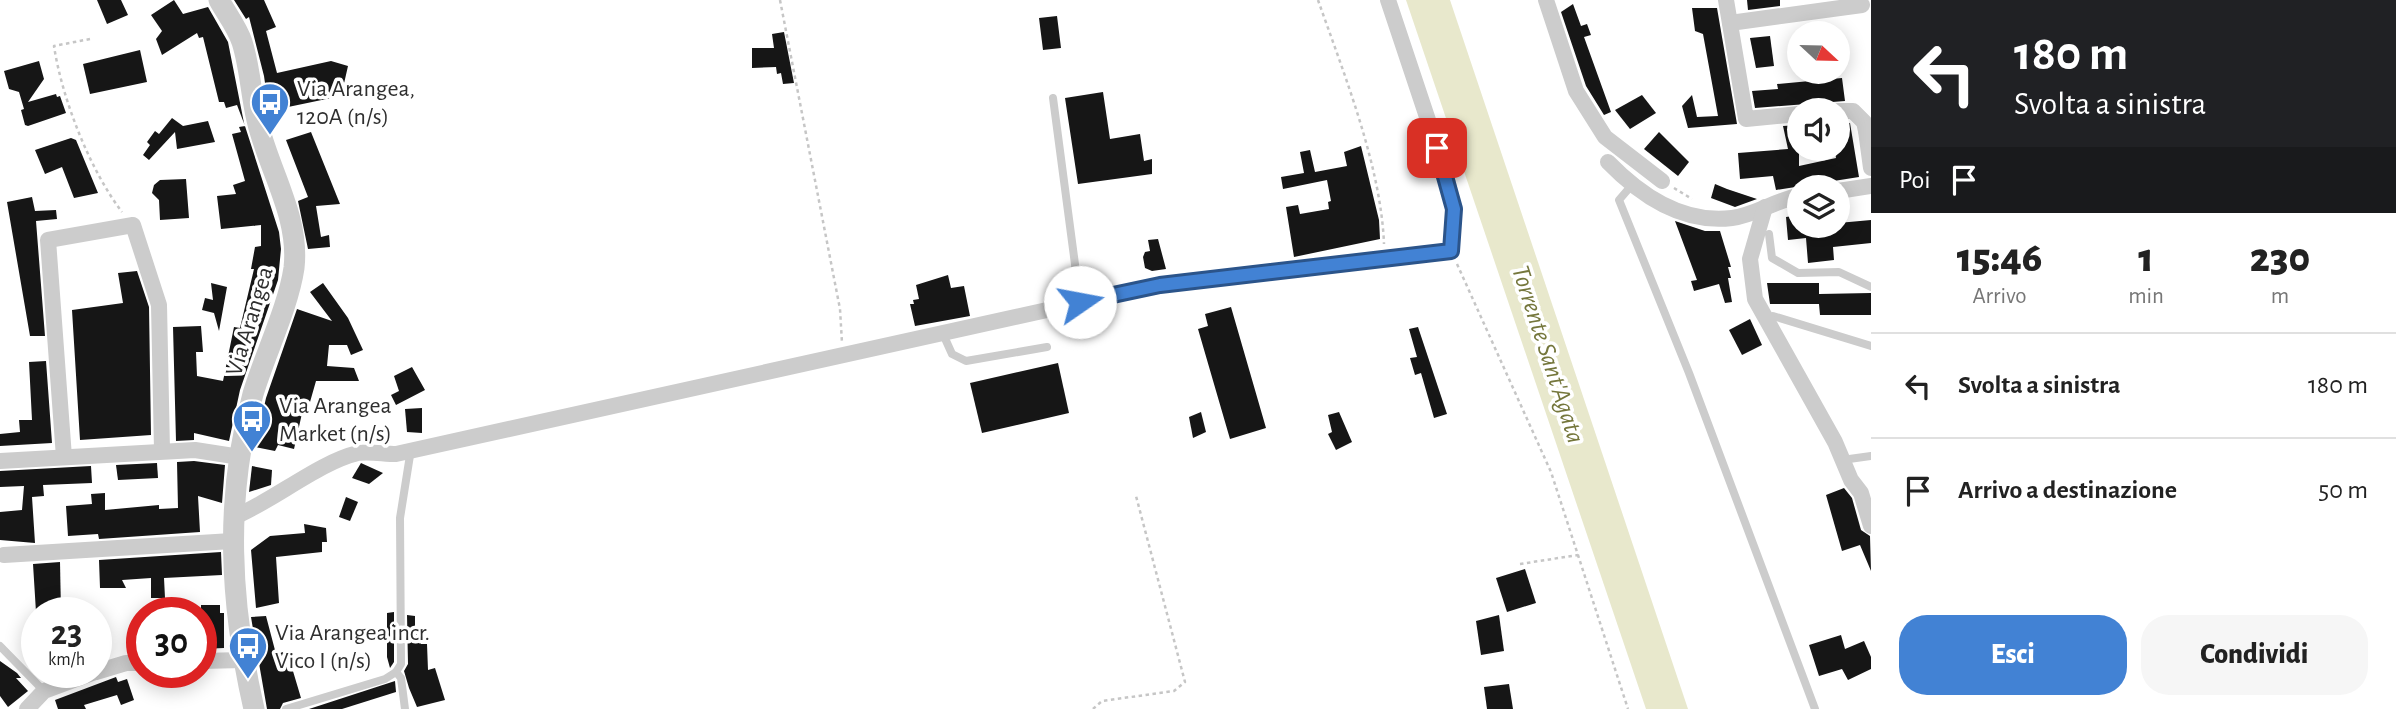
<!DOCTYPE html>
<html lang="it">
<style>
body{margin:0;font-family:"Alegreya Sans",sans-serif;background:#f6f6f6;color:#222;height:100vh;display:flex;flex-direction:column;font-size:26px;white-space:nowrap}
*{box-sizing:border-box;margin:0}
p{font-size:23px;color:#767676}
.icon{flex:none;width:38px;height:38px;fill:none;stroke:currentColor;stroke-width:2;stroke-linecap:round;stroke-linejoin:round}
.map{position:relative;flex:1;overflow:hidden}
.side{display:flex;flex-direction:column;background:#fff;width:525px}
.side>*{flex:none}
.hud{background:#202124;color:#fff;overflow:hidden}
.needle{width:46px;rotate:112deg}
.controls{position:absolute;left:1787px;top:21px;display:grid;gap:14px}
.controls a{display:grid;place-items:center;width:63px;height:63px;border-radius:50%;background:#fff;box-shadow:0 4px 18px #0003;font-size:35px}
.speed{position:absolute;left:21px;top:597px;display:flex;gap:14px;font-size:35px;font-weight:700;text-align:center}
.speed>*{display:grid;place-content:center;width:91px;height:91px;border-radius:50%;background:#fff;box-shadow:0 4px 18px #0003;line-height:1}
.speed small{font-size:18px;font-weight:400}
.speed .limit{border:10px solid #d22;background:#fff;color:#111}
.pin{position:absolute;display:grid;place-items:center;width:60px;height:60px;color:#fff;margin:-30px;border-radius:14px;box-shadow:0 4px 10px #0006}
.me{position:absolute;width:77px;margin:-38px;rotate:78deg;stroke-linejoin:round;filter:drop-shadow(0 0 5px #0008)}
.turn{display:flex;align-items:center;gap:24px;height:147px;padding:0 28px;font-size:32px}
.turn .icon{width:91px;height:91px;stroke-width:2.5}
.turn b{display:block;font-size:49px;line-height:60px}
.then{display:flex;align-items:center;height:66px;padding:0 28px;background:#0003;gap:14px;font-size:26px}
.eta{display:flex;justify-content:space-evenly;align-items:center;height:119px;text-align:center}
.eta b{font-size:42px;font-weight:800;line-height:49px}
.action{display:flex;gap:14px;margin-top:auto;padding:14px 28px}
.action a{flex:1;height:80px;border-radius:28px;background:#4282d4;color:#fff;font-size:28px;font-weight:800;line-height:80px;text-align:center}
.action a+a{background:#f6f6f6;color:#222}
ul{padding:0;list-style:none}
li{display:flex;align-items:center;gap:21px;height:105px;padding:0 28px;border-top:2px solid #e0e0e0}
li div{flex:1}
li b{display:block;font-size:26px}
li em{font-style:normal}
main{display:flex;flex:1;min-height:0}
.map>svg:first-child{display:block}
.water{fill:#e8e8cc}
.building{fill:#161616}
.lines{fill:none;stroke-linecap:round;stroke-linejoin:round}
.path{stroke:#c6c6c6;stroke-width:2.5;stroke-dasharray:3.5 3.5;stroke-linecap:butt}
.service{stroke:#ccc;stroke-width:8}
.minor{stroke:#ccc;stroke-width:16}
.tertiary{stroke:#ccc;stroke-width:21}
.route-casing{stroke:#2b548a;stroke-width:18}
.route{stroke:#4282d4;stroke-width:12}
.labels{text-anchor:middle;stroke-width:7;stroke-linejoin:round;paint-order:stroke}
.poi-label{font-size:24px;fill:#2f2f2f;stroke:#fff;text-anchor:start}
.street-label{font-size:24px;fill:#2f2f2f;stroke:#fff}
.water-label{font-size:26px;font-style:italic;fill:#75773c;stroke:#fff}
</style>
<main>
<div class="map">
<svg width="1871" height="709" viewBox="0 0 1871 709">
<rect width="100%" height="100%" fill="#fff"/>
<path class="water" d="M1406,0H1450L1688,709H1646Z"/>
<g class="building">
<path d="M97,0H121L128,15L107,24Z"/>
<path d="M174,0L183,14L208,7L228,42L244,123L279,232L281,249L278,280L240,390L229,441L194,433V440L176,441L173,327L201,326L203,352H196L197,376L223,381L234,327L240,328L254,269H251L255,247L261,246V225L221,229L217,196L236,194L233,185L245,181L232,134L241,132L239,127L245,126L237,105L226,108L224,102H219L203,37L199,38L197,33L162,55L156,39L162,31L151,15Z"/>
<path d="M234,0H264L276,27L266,31L277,73L331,61L348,66L343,88L333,86L336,97L269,111L264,76L249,17L246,19Z"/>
<path d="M1747,0H1780V6L1748,10Z"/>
<path d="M1573,4L1581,26L1587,24L1591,35L1584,37L1611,112L1604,115L1586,86L1561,12Z"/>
<path d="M1692,8H1717L1737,124L1688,128L1682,106L1692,95L1697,117L1718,116L1703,34L1695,31Z"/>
<path d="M1057,16L1061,48L1043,50L1039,18Z"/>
<path d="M784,32L794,83L783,84L781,73L777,74L776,67L752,68V48H774L772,34Z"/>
<path d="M1770,36L1774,66L1756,68L1750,38Z"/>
<path d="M140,50L147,82L90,94L83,64Z"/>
<path d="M39,61L44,79L28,102L56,94L57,97L60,96L66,113L28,126L25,125L21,110L24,109L19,92L9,89L4,71Z"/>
<path d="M1842,78L1845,101L1755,108L1752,91L1778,89L1777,84Z"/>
<path d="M1103,92L1110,139L1140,134L1144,161L1152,159V174L1078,184L1065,98Z"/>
<path d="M1642,95L1656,113L1630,129L1615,110Z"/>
<path d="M172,118L183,126L208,121L215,142L177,149L175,132L149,160L143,155L150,145L147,142L155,131L159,134Z"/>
<path d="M1838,122L1850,123L1859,177L1776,190L1773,176L1740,179L1738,153L1788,149L1783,126L1799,125V166L1836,158L1835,152L1839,151Z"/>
<path d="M311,132L340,204L316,206L321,237L329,235L330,247L308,249L298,201L308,197L286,140Z"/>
<path d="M1659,132L1689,162L1678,176L1644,149Z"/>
<path d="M71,138L76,140L98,193L74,198L62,167L45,174L35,150Z"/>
<path d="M1361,146L1379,220L1380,239L1294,257L1286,207L1298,205L1300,214L1329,209L1328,202L1331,201L1327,180L1283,189L1281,177L1304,173L1300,152L1310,150L1315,172L1347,166L1344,152Z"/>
<path d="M186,179L189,218L160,220L159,200L152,193L154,185L160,180Z"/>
<path d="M1715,184L1727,189L1757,199L1735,207L1711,198Z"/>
<path d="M32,197L35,211L56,210L57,219L36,221L45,336H30L7,202Z"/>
<path d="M1799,215V226H1838V223L1871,220V243L1833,247L1834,260L1808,263L1806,238L1788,240L1786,217Z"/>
<path d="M1675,221L1705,231H1720L1731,267H1728L1731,278H1728L1732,302L1725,303L1719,284L1694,291L1691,281L1697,280Z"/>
<path d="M1158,239L1166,269L1152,271L1145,268L1143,257L1145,252L1150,251L1148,240Z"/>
<path d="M137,271L149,307L151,435L80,440L72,310L123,303L118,273Z"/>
<path d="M948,275L951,288L964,286L970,316L915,326L910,304H914L913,300L919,299L916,285Z"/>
<path d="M211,283L227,287L219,331L214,313L202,310L205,298L213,300Z"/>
<path d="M323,283L348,318L363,350L351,355L347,345H329L327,366L354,368L359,381H316L310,402L305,400L294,449L278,445L275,451L255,447L266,398L297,309L332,321L310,292Z"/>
<path d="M1767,283H1819V294L1871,293V315H1820L1819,304H1770Z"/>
<path d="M1231,307L1266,428L1230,439L1198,329L1208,326L1205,314Z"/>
<path d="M1750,319L1762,345L1742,355L1729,330Z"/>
<path d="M1418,327L1447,414L1434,418L1421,373L1415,375L1410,358L1417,357L1409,329Z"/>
<path d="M46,361L52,443L0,446V434L20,432L19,420H32L29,362Z"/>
<path d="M1058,363L1069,413L982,433L970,383Z"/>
<path d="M412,367L425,390L396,405L391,395L399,391L394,376Z"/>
<path d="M422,408V433L407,432L405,409Z"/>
<path d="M1201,412L1206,432L1193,438L1189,417Z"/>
<path d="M1339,412L1352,442L1336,450L1328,434L1332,432L1328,415Z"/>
<path d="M194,461L225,465L222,503L198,496L200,532L99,539L98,534L68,536L66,506L92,504L91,494L105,493V510L159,505V509L178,508L177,462Z"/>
<path d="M157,463L158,478L118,480L116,465Z"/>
<path d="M361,463L383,473L369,484L352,478Z"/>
<path d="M91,466L92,483L43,485L44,496L32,497L35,543L0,540V512L22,510L24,486L0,487V471Z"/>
<path d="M252,466L272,470L271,485L249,492Z"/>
<path d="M1844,488L1852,498L1861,530L1870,536L1871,571L1860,545L1842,551L1826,495Z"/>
<path d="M346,497L358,502L350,521L339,517Z"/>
<path d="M304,524L326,528L327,542H322V552L276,557L279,603L256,608L251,550L270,536L305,533Z"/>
<path d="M221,552L222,575L164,578L165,598H151V578L122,580L126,588H100L99,560Z"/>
<path d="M60,562L61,612H36L33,564Z"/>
<path d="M1525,569L1536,603L1507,612L1496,578Z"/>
<path d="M201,605H220V613H224V648L201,649Z"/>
<path d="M394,612V662L390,668L387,657V613Z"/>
<path d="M407,615L415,616V627H421V644H427L428,670L435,668L445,700L417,707L409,688L404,671L408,664Z"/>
<path d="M1499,615L1504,651L1481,655L1476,621Z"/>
<path d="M266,616L276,654L287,651L301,698L283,703L280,709H267L253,629L251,617Z"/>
<path d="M1841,635L1845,649L1864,641L1871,657V669L1848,680L1842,669L1819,676L1809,645Z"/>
<path d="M0,661L17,673L21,678H16L28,691L8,707L0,696Z"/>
<path d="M116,677L118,682L127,679L134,700L121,705L117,695L84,705L86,709H58L55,700Z"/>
<path d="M395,681L396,692L342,709H309Z"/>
<path d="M1509,684L1513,709H1487L1484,687Z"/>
</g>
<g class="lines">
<g class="path">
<path d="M780,0L840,309L842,343"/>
<path d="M1318,0C1344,74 1381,166 1384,244"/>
<path d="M90,39L54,46C62,99 90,170 122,212"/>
<path d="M1674,188L1692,199"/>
<path d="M1457,264L1551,472L1628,709"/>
<path d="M1520,564L1578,555"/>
<path d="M1093,709L1102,701L1174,691L1185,682L1136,496"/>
</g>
<g class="service">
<path d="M1053,98L1080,302"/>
<path d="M1631,186L1619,200L1689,373L1815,709"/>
<path d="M1769,234L1772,258L1798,273L1839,272L1871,287"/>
<path d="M1773,316L1871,346"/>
<path d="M943,334L952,354L966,361L1047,347"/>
<path d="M1842,460L1871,456"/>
<path d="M0,646L44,691"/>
<path d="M396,672L401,678L405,709"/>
<path d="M286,709L385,679L396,672L401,664L400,518L411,449"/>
</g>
<g class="minor">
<path d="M1546,0L1576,91L1605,137L1662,181"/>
<path d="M1726,0L1746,119L1799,114"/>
<path d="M1730,23L1862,5"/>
<path d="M1838,111H1853L1864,122L1866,131"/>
<path d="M1871,127L1866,131L1871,168"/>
<path d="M1608,162C1640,195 1683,224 1732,218C1755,215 1776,200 1799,196"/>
<path d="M1838,191L1871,186"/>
<path d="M1765,207L1750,259L1755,299L1835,442L1851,480L1861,493L1871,526"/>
<path d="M64,457L48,240L133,225L159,305L162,450"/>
<path d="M0,461L195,450L240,457"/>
<path d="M232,518C272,502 319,462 358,453C369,451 384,454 396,454L1160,285L1451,251L1454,209L1445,171L1388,0"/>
<path d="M4,555L232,541"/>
<path d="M201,661L243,660"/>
<path d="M96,672L126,663H142"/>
<path d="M27,709L44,691L95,672"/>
</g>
<path class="tertiary" d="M219,0C226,13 237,27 242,42C250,67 251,95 257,120C268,169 300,216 294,268C288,308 265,354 253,394C224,499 230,604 254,709"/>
</g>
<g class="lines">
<g class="route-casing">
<path id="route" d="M1080,302L1160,285L1451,251L1454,209L1437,148"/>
</g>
<use href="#route" class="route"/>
</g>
<defs>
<g id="bus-pin" transform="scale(2.0125)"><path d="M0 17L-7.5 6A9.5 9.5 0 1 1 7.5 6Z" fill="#4282d4" stroke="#fff"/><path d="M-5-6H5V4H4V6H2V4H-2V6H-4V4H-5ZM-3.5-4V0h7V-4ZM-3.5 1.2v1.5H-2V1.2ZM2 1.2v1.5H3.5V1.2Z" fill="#fff"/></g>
</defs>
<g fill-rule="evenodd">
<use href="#bus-pin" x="270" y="102"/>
<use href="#bus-pin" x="252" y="419"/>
<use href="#bus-pin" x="248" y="646"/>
</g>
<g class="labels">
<g class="poi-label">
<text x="297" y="96">Via Arangea,<tspan x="297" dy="28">120A (n/s)</tspan></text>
<text x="279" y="413">Via Arangea<tspan x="279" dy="28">Market (n/s)</tspan></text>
<text x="275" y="640">Via Arangea incr.<tspan x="275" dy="28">Vico I (n/s)</tspan></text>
</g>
<g class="street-label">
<text transform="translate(249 321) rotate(-73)" y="8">Via Arangea</text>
</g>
<g class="water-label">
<text transform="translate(1549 354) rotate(72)" y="9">Torrente Sant'Agata</text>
</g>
</g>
</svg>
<div class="controls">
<a><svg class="needle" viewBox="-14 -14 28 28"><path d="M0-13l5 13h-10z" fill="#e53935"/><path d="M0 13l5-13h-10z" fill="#767676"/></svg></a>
<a><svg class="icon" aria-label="sound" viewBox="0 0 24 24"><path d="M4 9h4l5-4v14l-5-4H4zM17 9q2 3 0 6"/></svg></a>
<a><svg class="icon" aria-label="layers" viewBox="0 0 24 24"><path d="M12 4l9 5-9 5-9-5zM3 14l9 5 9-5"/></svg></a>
</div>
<div class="speed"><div>23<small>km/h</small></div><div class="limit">30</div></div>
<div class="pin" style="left:1437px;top:148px;background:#d93025"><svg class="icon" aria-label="arrive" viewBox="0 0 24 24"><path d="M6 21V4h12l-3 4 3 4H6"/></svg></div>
<svg class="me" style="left:1080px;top:302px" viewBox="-20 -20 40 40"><circle r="19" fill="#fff"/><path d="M0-13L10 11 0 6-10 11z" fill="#4282d4"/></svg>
</div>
<section class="side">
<div class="hud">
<div class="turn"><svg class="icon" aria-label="left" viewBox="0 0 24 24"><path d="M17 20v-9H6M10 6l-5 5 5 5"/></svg><div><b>180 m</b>Svolta a sinistra</div></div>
<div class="then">Poi<svg class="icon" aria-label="arrive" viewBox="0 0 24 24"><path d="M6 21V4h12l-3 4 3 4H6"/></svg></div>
</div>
<div class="eta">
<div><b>15:46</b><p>Arrivo</p></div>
<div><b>1</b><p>min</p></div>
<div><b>230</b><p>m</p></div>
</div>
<ul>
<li><svg class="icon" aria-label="left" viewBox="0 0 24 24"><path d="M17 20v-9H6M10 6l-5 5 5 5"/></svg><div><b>Svolta a sinistra</b></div><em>180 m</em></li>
<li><svg class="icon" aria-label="arrive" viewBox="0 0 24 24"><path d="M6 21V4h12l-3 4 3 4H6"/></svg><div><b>Arrivo a destinazione</b></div><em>50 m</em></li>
</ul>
<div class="action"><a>Esci</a><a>Condividi</a></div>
</section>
</main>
